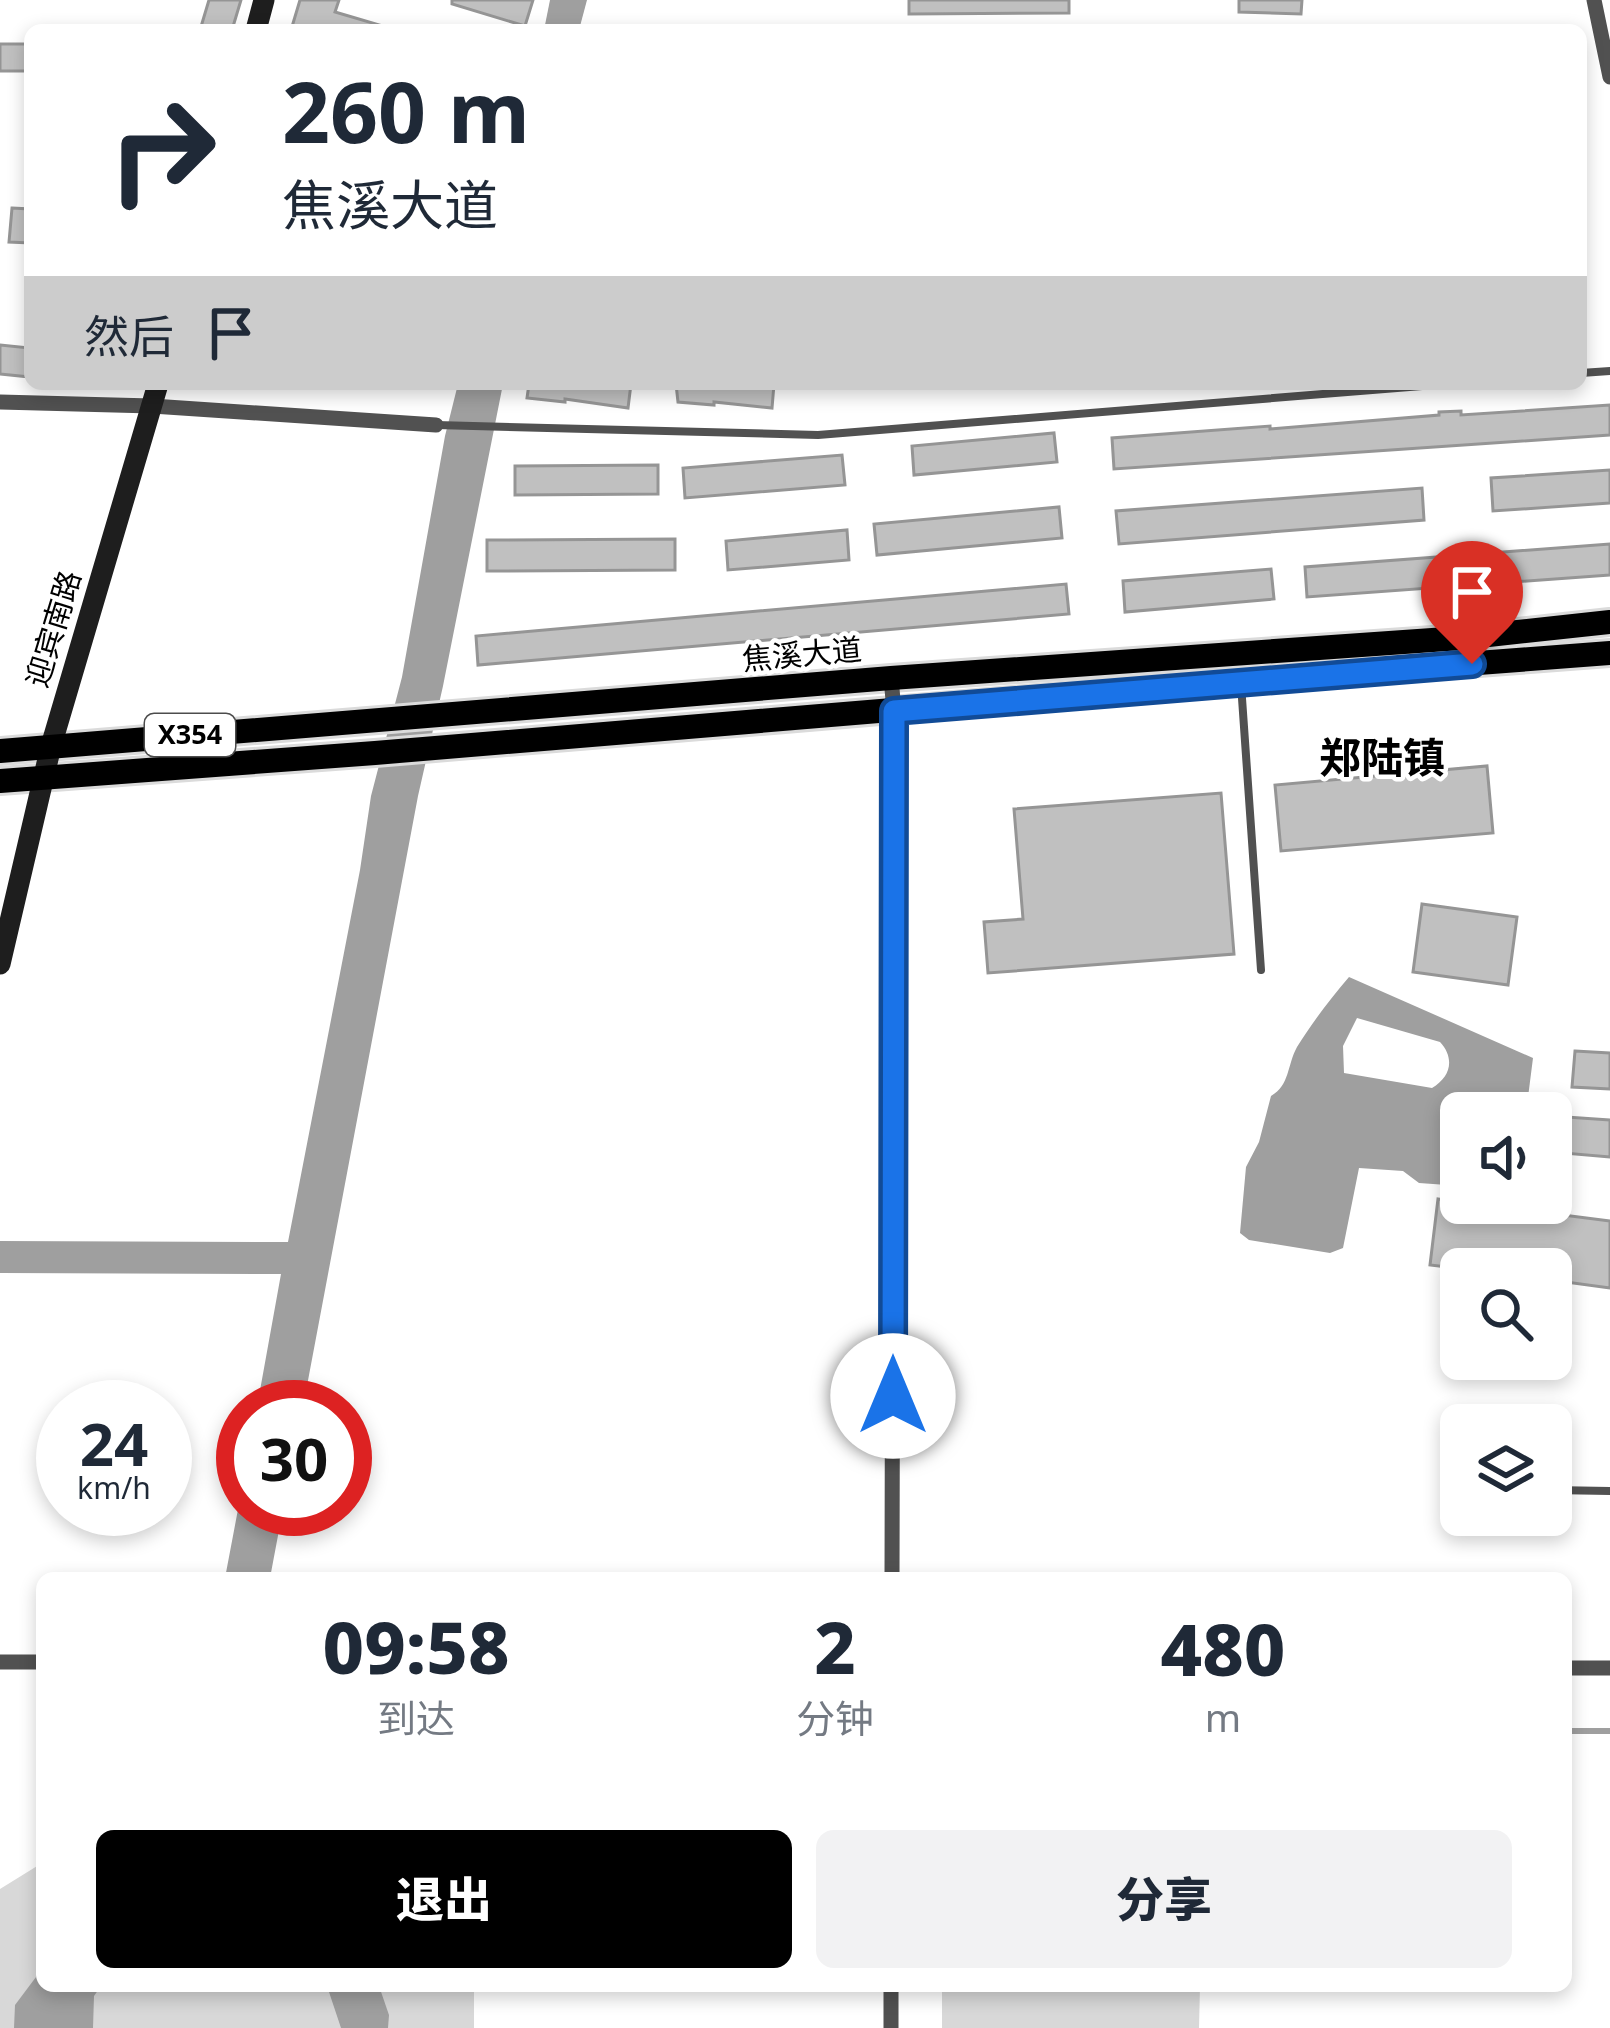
<!DOCTYPE html>
<html lang="zh">
<meta charset="utf-8">
<style>
body{margin:0;font-family:"Noto Sans","Noto Sans SC",sans-serif;background:#f2f2f3;color:#1f2937;height:100vh;display:flex;flex-direction:column;font-size:45px;white-space:nowrap}
*{box-sizing:border-box;margin:0}
p{font-size:39px;color:#747a83}
.icon{flex:none;width:66px;height:66px;fill:none;stroke:currentColor;stroke-width:2;stroke-linecap:round;stroke-linejoin:round}
.map{position:relative;flex:1;overflow:hidden}
.drawer{position:absolute;left:36px;top:1572px;width:1536px;height:420px;display:flex;flex-direction:column;background:#fff;border-radius:18px;box-shadow:0 6px 18px #0003}
.drawer>*{flex:none}
.banner{position:absolute;left:24px;top:24px;width:1563px;height:366px;border-radius:18px;box-shadow:0 6px 18px #0003;background:#fff;color:#1f2937;overflow:hidden}
.fabs{position:absolute;left:1440px;top:1092px;display:grid;gap:24px}
.fabs a{display:grid;place-items:center;width:132px;height:132px;border-radius:18px;background:#fff;box-shadow:0 6px 18px #0003;font-size:60px}
.speed{position:absolute;left:36px;top:1380px;display:flex;gap:24px;font-size:60px;font-weight:700;text-align:center}
.speed>*{display:grid;place-content:center;width:156px;height:156px;border-radius:50%;background:#fff;box-shadow:0 6px 18px #0003;line-height:1}
.speed small{font-size:30px;font-weight:400}
.speed .limit{border:18px solid #d22;background:#fff;color:#111}
.pin{position:absolute;display:grid;place-items:center;width:102px;height:102px;color:#fff;margin:-123px -51px;border-radius:50% 50% 50% 0;rotate:-45deg;box-shadow:0 0 12px #0007}
.pin .icon{rotate:45deg}
.me{position:absolute;width:132px;margin:-66px;rotate:0deg;stroke-linejoin:round;filter:drop-shadow(0 0 9px #0008)}
.turn{display:flex;align-items:center;gap:42px;height:252px;padding:0 60px;font-size:54px}
.turn .icon{width:156px;height:156px;stroke-width:2.5}
.turn b{display:block;font-size:84px;line-height:102px}
.then{display:flex;align-items:center;height:114px;padding:0 60px;background:#0003;gap:24px;font-size:45px}
.eta{display:flex;justify-content:space-evenly;align-items:center;height:204px;text-align:center}
.eta b{font-size:72px;font-weight:800;line-height:84px}
.primary-button{display:flex;gap:24px;margin-top:auto;padding:24px 60px}
.primary-button a{flex:1;height:138px;border-radius:18px;background:#000;color:#fff;font-size:48px;font-weight:800;line-height:138px;text-align:center}
.primary-button a+a{background:#f2f2f3;color:#1f2937}
.map>svg:first-child{display:block}
.green{fill:#d8d8d8}
.water{fill:#9f9f9f;fill-rule:evenodd}
.lines{fill:none;stroke-linecap:round;stroke-linejoin:round}
.stream{stroke:#9f9f9f;stroke-width:6}
.building{fill:#c0c0c0;stroke:#959595;stroke-width:3}
.primary-casing{stroke:#dbdbdb;stroke-width:30}
.lane{stroke:#515151;stroke-width:8}
.street{stroke:#515151;stroke-width:15}
.secondary{stroke:#1e1e1e;stroke-width:21}
.primary{stroke:#000;stroke-width:24}
.route-casing{stroke:#114b97;stroke-width:30}
.route{stroke:#1a73e8;stroke-width:21}
.labels{text-anchor:middle;stroke-width:9;stroke-linejoin:round;paint-order:stroke}
.shield{fill:#fff;stroke:#4c4c4c;stroke-width:3}
.shield-label{font-size:27px;font-weight:bold;fill:#000}
.street-label{font-size:30px;fill:#000;stroke:#fff}
.district-label{font-size:42px;font-weight:bold;fill:#000;stroke:#fff}
</style>
<div class="map">
<svg width="1610" height="2028" viewBox="0 0 1610 2028">
<rect width="100%" height="100%" fill="#fff"/>
<g class="green">
<path d="M42,1863V1986H474V2028H0V1889Z"/>
<path d="M942,1986H1200L1199,2028H942Z"/>
</g>
<g class="water">
<path d="M550,0H587L579,30H544Z"/>
<path d="M458,384H503L443,686L418,796L303,1407H257L281,1274L0,1273V1241L288,1242L360,870L371,796L402,677L445,436Z"/>
<path d="M1349,977L1533,1058L1526,1113H1461V1186L1419,1183L1403,1171L1359,1168L1343,1248L1330,1253L1249,1240L1240,1233L1246,1167L1259,1142L1271,1096C1290,1085 1287,1065 1297,1047C1312,1023 1330,999 1349,977ZM1357,1018L1440,1042C1455,1058 1451,1077 1432,1088L1344,1073L1343,1046Z"/>
<path d="M243,1483V1509H283L270,1578H225Z"/>
<path d="M42,1969V1986H101L94,1996L93,2028H14L15,2005Z"/>
<path d="M327,1986H379L389,2015L388,2028H341Z"/>
</g>
<g class="lines">
<path class="stream" d="M1566,1731H1610"/>
</g>
<g class="building">
<path d="M209,0H241L232,30H200Z"/>
<path d="M300,0H339L335,12L383,26V30H291Z"/>
<path d="M452,0H533L525,26L452,4Z"/>
<path d="M909,0H1069V13L909,14Z"/>
<path d="M1239,0H1302L1301,14L1239,12Z"/>
<rect x="0" y="44" width="30" height="27"/>
<path d="M12,208L30,209V243L9,242Z"/>
<path d="M0,345L30,348V377L0,374Z"/>
<path d="M529,384H631L628,408L565,399V402L527,398Z"/>
<path d="M676,384H774L772,408L714,402V405L678,402Z"/>
<path d="M1610,405V435L1114,469L1112,438L1270,426V429L1439,415V412L1461,411V415Z"/>
<path d="M1054,433L1057,462L914,475L912,446Z"/>
<path d="M842,455L845,485L685,498L683,468Z"/>
<path d="M658,465V494L515,495V466Z"/>
<path d="M1610,470V503L1493,511L1491,478Z"/>
<path d="M1422,488L1424,520L1119,544L1116,511Z"/>
<path d="M1059,507L1062,538L877,555L874,524Z"/>
<path d="M847,530L849,560L728,570L726,541Z"/>
<path d="M675,539V570L487,571V540Z"/>
<path d="M1610,544V575L1307,597L1305,567Z"/>
<path d="M1271,569L1274,599L1125,612L1123,581Z"/>
<path d="M1066,584L1069,614L478,665L476,636Z"/>
<path d="M1487,766L1493,833L1281,851L1275,785Z"/>
<path d="M1221,793L1234,954L988,973L984,922L1023,919L1014,809Z"/>
<path d="M1422,904L1517,917L1508,985L1413,972Z"/>
<path d="M1575,1051L1610,1053V1089L1572,1087Z"/>
<path d="M1566,1117L1610,1120V1157L1563,1153Z"/>
<path d="M1438,1199L1610,1221V1288L1551,1280V1269H1464L1430,1265Z"/>
</g>
<g class="lines">
<g class="primary-casing">
<g id="primary">
<path d="M0,751L891,678L1461,638L1610,622"/>
<path d="M0,781L375,753L1241,681L1610,653"/>
</g>
</g>
<g class="lane">
<path d="M1581,373L1610,371"/>
<path d="M436,425L818,435L1447,384"/>
<path d="M1241,684L1261,970"/>
<path d="M1551,1490L1610,1491"/>
</g>
<g class="street">
<path d="M1594,0L1610,77"/>
<path d="M0,402L152,406L436,425"/>
<path d="M891,678L894,711L892,1578"/>
<path d="M0,1662H42"/>
<path d="M1566,1668H1610"/>
<path d="M891,1986V2028"/>
</g>
<g class="secondary">
<path d="M256,30L264,0"/>
<path d="M0,964L51,746L158,384"/>
</g>
<use href="#primary" class="primary"/>
</g>
<g class="lines">
<g class="route-casing">
<path id="route" d="M893,1396L894,711L1472,664"/>
</g>
<use href="#route" class="route"/>
</g>
<g class="labels">
<rect class="shield" x="145" y="714" width="90" height="42" rx="9"/>
<g class="shield-label">
<text x="190" y="744">X354</text>
</g>
<g class="street-label">
<text transform="translate(54 629) rotate(-73)" y="10">迎宾南路</text>
<text transform="translate(802 655) rotate(-5)" y="10">焦溪大道</text>
</g>
<g class="district-label">
<text x="1382" y="773">郑陆镇</text>
</g>
</g>
</svg>
<div class="fabs">
<a><svg class="icon" aria-label="sound" viewBox="0 0 24 24"><path d="M4 9h4l5-4v14l-5-4H4zM17 9q2 3 0 6"/></svg></a>
<a><svg class="icon" aria-label="search" viewBox="0 0 24 24"><circle cx="10" cy="10" r="6"/><path d="M15 15l6 6"/></svg></a>
<a><svg class="icon" aria-label="layers" viewBox="0 0 24 24"><path d="M12 4l9 5-9 5-9-5zM3 14l9 5 9-5"/></svg></a>
</div>
<div class="speed"><div>24<small>km/h</small></div><div class="limit">30</div></div>
<div class="pin" style="left:1472px;top:664px;background:#d93025"><svg class="icon" aria-label="arrive" viewBox="0 0 24 24"><path d="M6 21V4h12l-3 4 3 4H6"/></svg></div>
<svg class="me" style="left:893px;top:1396px" viewBox="-20 -20 40 40"><circle r="19" fill="#fff"/><path d="M0-13L10 11 0 6-10 11z" fill="#1a73e8"/></svg>
<div class="banner">
<div class="turn"><svg class="icon" aria-label="right" viewBox="0 0 24 24"><path d="M7 20v-9h11M14 6l5 5-5 5"/></svg><div><b>260 m</b>焦溪大道</div></div>
<div class="then">然后<svg class="icon" aria-label="arrive" viewBox="0 0 24 24"><path d="M6 21V4h12l-3 4 3 4H6"/></svg></div>
</div>
<section class="drawer">
<div class="eta">
<div><b>09:58</b><p>到达</p></div>
<div><b>2</b><p>分钟</p></div>
<div><b>480</b><p>m</p></div>
</div>
<div class="primary-button"><a>退出</a><a>分享</a></div>
</section>
</div>
